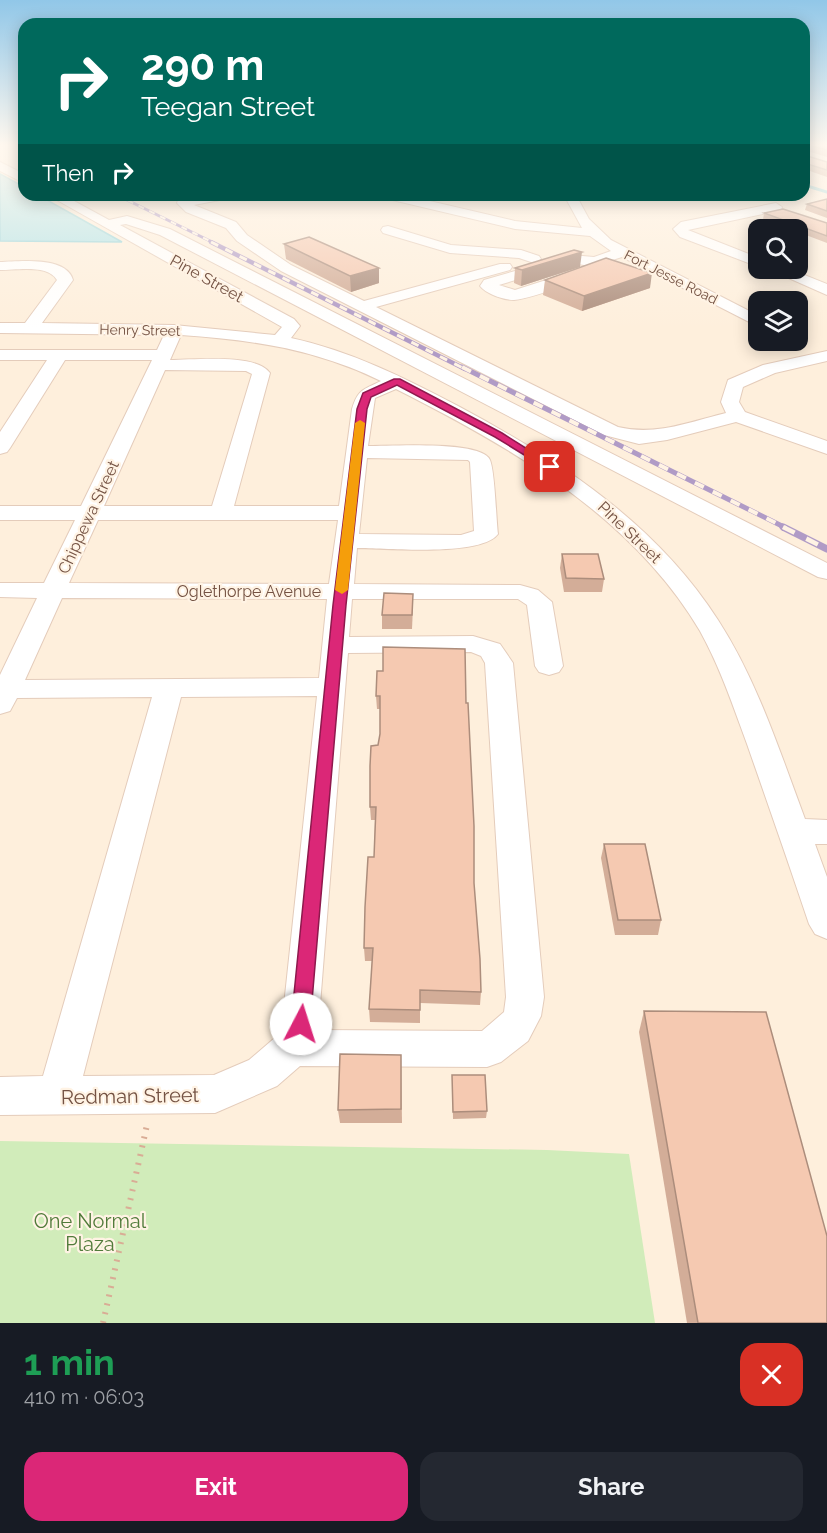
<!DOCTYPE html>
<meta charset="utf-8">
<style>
body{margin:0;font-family:Raleway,sans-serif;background:#242831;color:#f1f3f6;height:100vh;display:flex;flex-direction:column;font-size:22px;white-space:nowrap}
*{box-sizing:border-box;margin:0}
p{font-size:20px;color:#9ea1a6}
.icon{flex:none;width:33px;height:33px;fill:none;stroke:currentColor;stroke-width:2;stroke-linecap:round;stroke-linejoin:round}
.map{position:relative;height:1323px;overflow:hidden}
.panel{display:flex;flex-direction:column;background:#171b24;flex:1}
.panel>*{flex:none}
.banner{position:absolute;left:18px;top:18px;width:792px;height:183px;border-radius:18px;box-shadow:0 3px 15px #0003;background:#00695c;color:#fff;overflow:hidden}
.controls{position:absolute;left:748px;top:219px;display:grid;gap:12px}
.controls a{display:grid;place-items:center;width:60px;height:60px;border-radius:12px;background:#171b24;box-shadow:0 3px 15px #0003;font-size:30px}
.pin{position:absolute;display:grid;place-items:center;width:51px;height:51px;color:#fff;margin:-26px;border-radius:12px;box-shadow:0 3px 9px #0006}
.me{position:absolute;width:66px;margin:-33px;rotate:5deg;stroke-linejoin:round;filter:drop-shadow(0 0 4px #0008)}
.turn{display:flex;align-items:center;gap:21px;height:126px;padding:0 24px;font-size:27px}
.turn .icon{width:78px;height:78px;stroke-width:2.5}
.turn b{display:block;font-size:42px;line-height:51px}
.then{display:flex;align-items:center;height:57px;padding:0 24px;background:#0003;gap:12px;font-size:22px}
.round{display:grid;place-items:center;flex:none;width:63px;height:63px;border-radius:18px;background:#242831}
.headline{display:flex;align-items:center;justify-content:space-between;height:102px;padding:0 24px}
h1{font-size:36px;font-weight:700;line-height:45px;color:#1e9e55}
.cta{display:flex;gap:12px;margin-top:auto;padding:12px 24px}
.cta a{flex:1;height:69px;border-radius:18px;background:#db2777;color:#fff;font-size:24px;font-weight:700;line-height:69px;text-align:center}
.cta a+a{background:#242831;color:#f1f3f6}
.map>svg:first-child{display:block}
.green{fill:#d1ecba}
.water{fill:#b0e3e8;stroke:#95d4db;stroke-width:1.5}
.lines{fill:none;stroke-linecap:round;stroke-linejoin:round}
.stream{stroke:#95d4db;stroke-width:3}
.minor-casing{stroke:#e4ccbb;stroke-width:2}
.path{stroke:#d9ac95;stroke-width:6;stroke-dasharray:2 7;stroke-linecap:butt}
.minor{fill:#fff;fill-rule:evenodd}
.rail-far3-casing{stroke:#b09bc6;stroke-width:3}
.rail-far2-casing{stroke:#b09bc6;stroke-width:4.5}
.rail-far1-casing{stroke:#b09bc6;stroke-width:5}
.rail-casing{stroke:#b09bc6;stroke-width:7}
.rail-far3{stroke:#fff3e4;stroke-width:2;stroke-dasharray:6;stroke-linecap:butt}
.rail-far2{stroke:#fff3e4;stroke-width:3;stroke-dasharray:8;stroke-linecap:butt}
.rail-far1{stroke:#fff3e4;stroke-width:4;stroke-dasharray:10;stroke-linecap:butt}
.rail{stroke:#fff3e4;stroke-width:4.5;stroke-dasharray:13;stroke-linecap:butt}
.wall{fill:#d3ad98}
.shaded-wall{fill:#ac8d7c}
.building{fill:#f5c9b1;stroke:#ac8d7c;stroke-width:1.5}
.route{fill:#db2777;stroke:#8e194d;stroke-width:1.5}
.slow{fill:#f59e0b}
.labels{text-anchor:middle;stroke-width:4.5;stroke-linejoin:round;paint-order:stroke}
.far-street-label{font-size:14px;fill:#745243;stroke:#fff3e4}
.street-label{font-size:16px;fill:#745243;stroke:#fff3e4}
.near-street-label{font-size:20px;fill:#745243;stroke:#fff3e4}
.near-park-label{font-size:20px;fill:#517b3a;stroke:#fff3e4}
</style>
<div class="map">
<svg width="827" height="1323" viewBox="0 0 827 1323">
<rect width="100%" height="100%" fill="#feefdc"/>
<path class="green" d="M0,1141L547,1150L629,1154L655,1323H0Z"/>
<path class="water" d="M0,174L24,187V195H38L122,242L0,241Z"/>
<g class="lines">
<path class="stream" d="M804,185L827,192"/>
<g class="minor-casing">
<g id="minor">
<path d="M0,162L24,174V183L0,171Z"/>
<path d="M48,195H63L109,220L127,216L170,229L827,563V579L818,577L160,235L126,224L120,225L294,319L300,326L291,338C351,351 405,378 458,406C559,460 655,522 718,620C757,680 780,752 805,819L827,820V844H815L827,877V939L815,934L809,924C789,864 768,804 747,744C733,706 720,667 700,631C632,516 511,447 396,389L375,398L368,446C389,446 482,440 490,460C495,472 496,518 498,534C481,557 386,548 357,548L354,584L520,585L538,590L552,602L563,666L559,672L549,675L539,672L535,666L527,605L518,599H352L349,637L473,636L500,644L513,663L544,997L541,1016L528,1041L501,1062L487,1067L300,1066L277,1086L215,1113L0,1115V1077L43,1076L152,697L17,698L10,711L0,714V675L37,598L0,597V583H44L75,520H0V506H81L152,360H65L10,448L7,452L0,454V432L47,360H0V350H157L164,335L0,333V323H25L57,280C48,264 16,270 0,270V262C19,261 67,256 73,280L42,323L174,325L275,335L282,327ZM181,335C253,340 315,349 381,381C363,390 358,389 352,409L339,506H234L270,373C256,353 194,360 170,360ZM165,370L246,371L252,374L212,506H104ZM367,458L468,460L470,462L474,531L461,535L359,534ZM98,520H338L329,584L69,583ZM62,598L327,599L319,678L25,680ZM471,652L481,656L485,663L506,997L504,1012L482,1031L318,1030L348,653ZM317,696L282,1024L277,1036L249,1060L214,1075L83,1076L181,697Z"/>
<path d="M205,195H232L230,198L194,205L236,222L247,235L291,265L364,301L500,264H510L512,267L510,270L376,307L618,427C656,436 689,422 726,413L721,402L728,380L763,365L827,351V361L775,373L743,387L739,402L745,412L827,441V454L736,422L667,440L639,444L604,435L281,271L237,241L226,228L186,212L177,203L178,200Z"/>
<path d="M382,195H404L515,221L582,228L564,195H576L589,219L611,240L759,316V327L622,257L603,263L605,268L603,271C580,279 536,298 514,300C504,300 486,294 480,286L484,280L571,255L594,257L611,251L590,236L515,229L384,198ZM572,263L590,266L515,290L499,285Z"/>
<path d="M776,203L782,207L781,210L688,230L759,258V267L680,237L673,229L681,222Z"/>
<path d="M388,226L451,245L521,250L539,256L541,259L534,263L519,258L450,253L383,233L381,230L383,227Z"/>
<path d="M766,268H787L827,284V295Z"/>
</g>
</g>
<path class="path" d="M103,1323L147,1125"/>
<use href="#minor" class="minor"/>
<g class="rail-far3-casing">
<g id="rail-far3">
<path d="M16,144L24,148"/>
<path d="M117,195L214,243"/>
</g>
</g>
<g class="rail-far2-casing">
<path id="rail-far2" d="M211,242L465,369"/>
</g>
<g class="rail-far1-casing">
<path id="rail-far1" d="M462,367L786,528"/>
</g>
<g class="rail-casing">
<path id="rail" d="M783,527L827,549"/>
</g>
<use href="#rail-far3" class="rail-far3"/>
<use href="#rail-far2" class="rail-far2"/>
<use href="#rail-far1" class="rail-far1"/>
<use href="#rail" class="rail"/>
</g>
<g class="wall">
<path d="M804,144H827V157L804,150Z"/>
<path d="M804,155L827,162V177L804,169Z"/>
<path d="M827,199V218L805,210L807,204Z"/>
<path d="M764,213L827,223V243L798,232V230H790L763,220Z"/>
<path d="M284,244L379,283L351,292L286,259Z"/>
<path d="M580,267L521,286L514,283L515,268Z"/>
<path d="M545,280L650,288L582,311L543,295Z"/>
<path d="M562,554L604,579L602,592H564L560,568Z"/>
<path d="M413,607L412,629H382V615Z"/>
<path d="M376,696L466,703L474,883L481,992L480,1005L420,1003V1023L370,1022L369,1009L372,961H365L364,948L374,857L375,820H371L370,807L380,734V709H377Z"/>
<path d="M604,844L661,920L658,935H615L601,858Z"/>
<path d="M644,1011L827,1323H687L639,1032Z"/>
<path d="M401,1055L402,1123H340L338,1110Z"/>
<path d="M452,1075L487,1111L486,1118L453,1119Z"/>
</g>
<g class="shaded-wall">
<path d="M582,252L580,267L521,286L522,270Z"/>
<path d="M379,268V283L351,292L350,276Z"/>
<path d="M652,273L650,288L582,311L584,296Z"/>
</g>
<g class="building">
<path d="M806,144H827V150Z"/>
<path d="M804,155L827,162V170L804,163Z"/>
<path d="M827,199V211L807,204Z"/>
<path d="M783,209L827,223V236L764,213Z"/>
<path d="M309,237L379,268L350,276L284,244Z"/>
<path d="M574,250L582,252L522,270L515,268Z"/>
<path d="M606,258L652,273L584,296L545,280Z"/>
<path d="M562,554H598L604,579L566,578Z"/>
<path d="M384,593L413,594L412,615H382Z"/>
<path d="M383,647L465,649L466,703H468L474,826V883L480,959L481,992L420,990V1010L369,1009L373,948H364L365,907L368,857H374L376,807H370V766L371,746L378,745L380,734V696H376L377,671H383Z"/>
<path d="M604,844H645L661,920H618Z"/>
<path d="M644,1011L766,1012L827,1236V1323H698Z"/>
<path d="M340,1054L401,1055V1109L338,1110Z"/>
<path d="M452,1075H485L487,1111L453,1112Z"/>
</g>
<linearGradient id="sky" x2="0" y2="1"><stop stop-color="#91c7e8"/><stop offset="0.44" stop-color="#fff8ef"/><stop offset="1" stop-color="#fff8ef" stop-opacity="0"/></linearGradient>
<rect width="827" height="329" fill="url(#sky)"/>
<path class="route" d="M394,379H400L502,433L556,467L554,469H547L495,437L397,385L371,397L367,409L346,605L310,1024L307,1030L301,1032L294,1030L291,1024L333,605L357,409L363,393Z"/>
<path class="slow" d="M360,420L365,423L348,590L342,594L335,590L355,423Z"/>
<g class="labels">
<g class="far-street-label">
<text transform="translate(671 277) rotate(27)" y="5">Fort Jesse Road</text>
<text transform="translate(140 330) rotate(1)" y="5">Henry Street</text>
</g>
<g class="street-label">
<text transform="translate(207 278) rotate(29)" y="6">Pine Street</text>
<text transform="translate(88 517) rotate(-65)" y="6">Chippewa Street</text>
<text transform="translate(630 532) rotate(44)" y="6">Pine Street</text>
<text x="249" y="597">Oglethorpe Avenue</text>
</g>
<g class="near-street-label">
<text transform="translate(130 1096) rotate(-1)" y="7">Redman Street</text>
</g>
<g class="near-park-label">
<text x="90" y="1228">One Normal<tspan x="90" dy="23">Plaza</tspan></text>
</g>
</g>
</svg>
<div class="controls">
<a><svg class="icon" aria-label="search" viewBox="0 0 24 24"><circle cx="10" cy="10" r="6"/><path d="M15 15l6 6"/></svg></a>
<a><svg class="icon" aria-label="layers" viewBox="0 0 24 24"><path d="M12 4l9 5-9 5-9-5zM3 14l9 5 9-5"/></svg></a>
</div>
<div class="pin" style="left:550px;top:467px;background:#d93025"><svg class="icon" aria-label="arrive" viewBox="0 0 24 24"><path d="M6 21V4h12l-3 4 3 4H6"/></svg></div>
<svg class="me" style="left:301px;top:1024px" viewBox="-20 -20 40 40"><circle r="19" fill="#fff"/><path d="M0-13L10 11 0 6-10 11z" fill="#db2777"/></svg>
<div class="banner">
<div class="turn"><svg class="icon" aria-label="right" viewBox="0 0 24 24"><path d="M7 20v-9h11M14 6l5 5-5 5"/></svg><div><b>290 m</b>Teegan Street</div></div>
<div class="then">Then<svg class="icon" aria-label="right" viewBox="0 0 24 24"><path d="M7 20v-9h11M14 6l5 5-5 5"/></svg></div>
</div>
</div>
<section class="panel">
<div class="headline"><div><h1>1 min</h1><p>410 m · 06:03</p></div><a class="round" style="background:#d93025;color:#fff"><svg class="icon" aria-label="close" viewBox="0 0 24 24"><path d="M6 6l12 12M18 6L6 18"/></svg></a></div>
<div class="cta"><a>Exit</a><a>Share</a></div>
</section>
